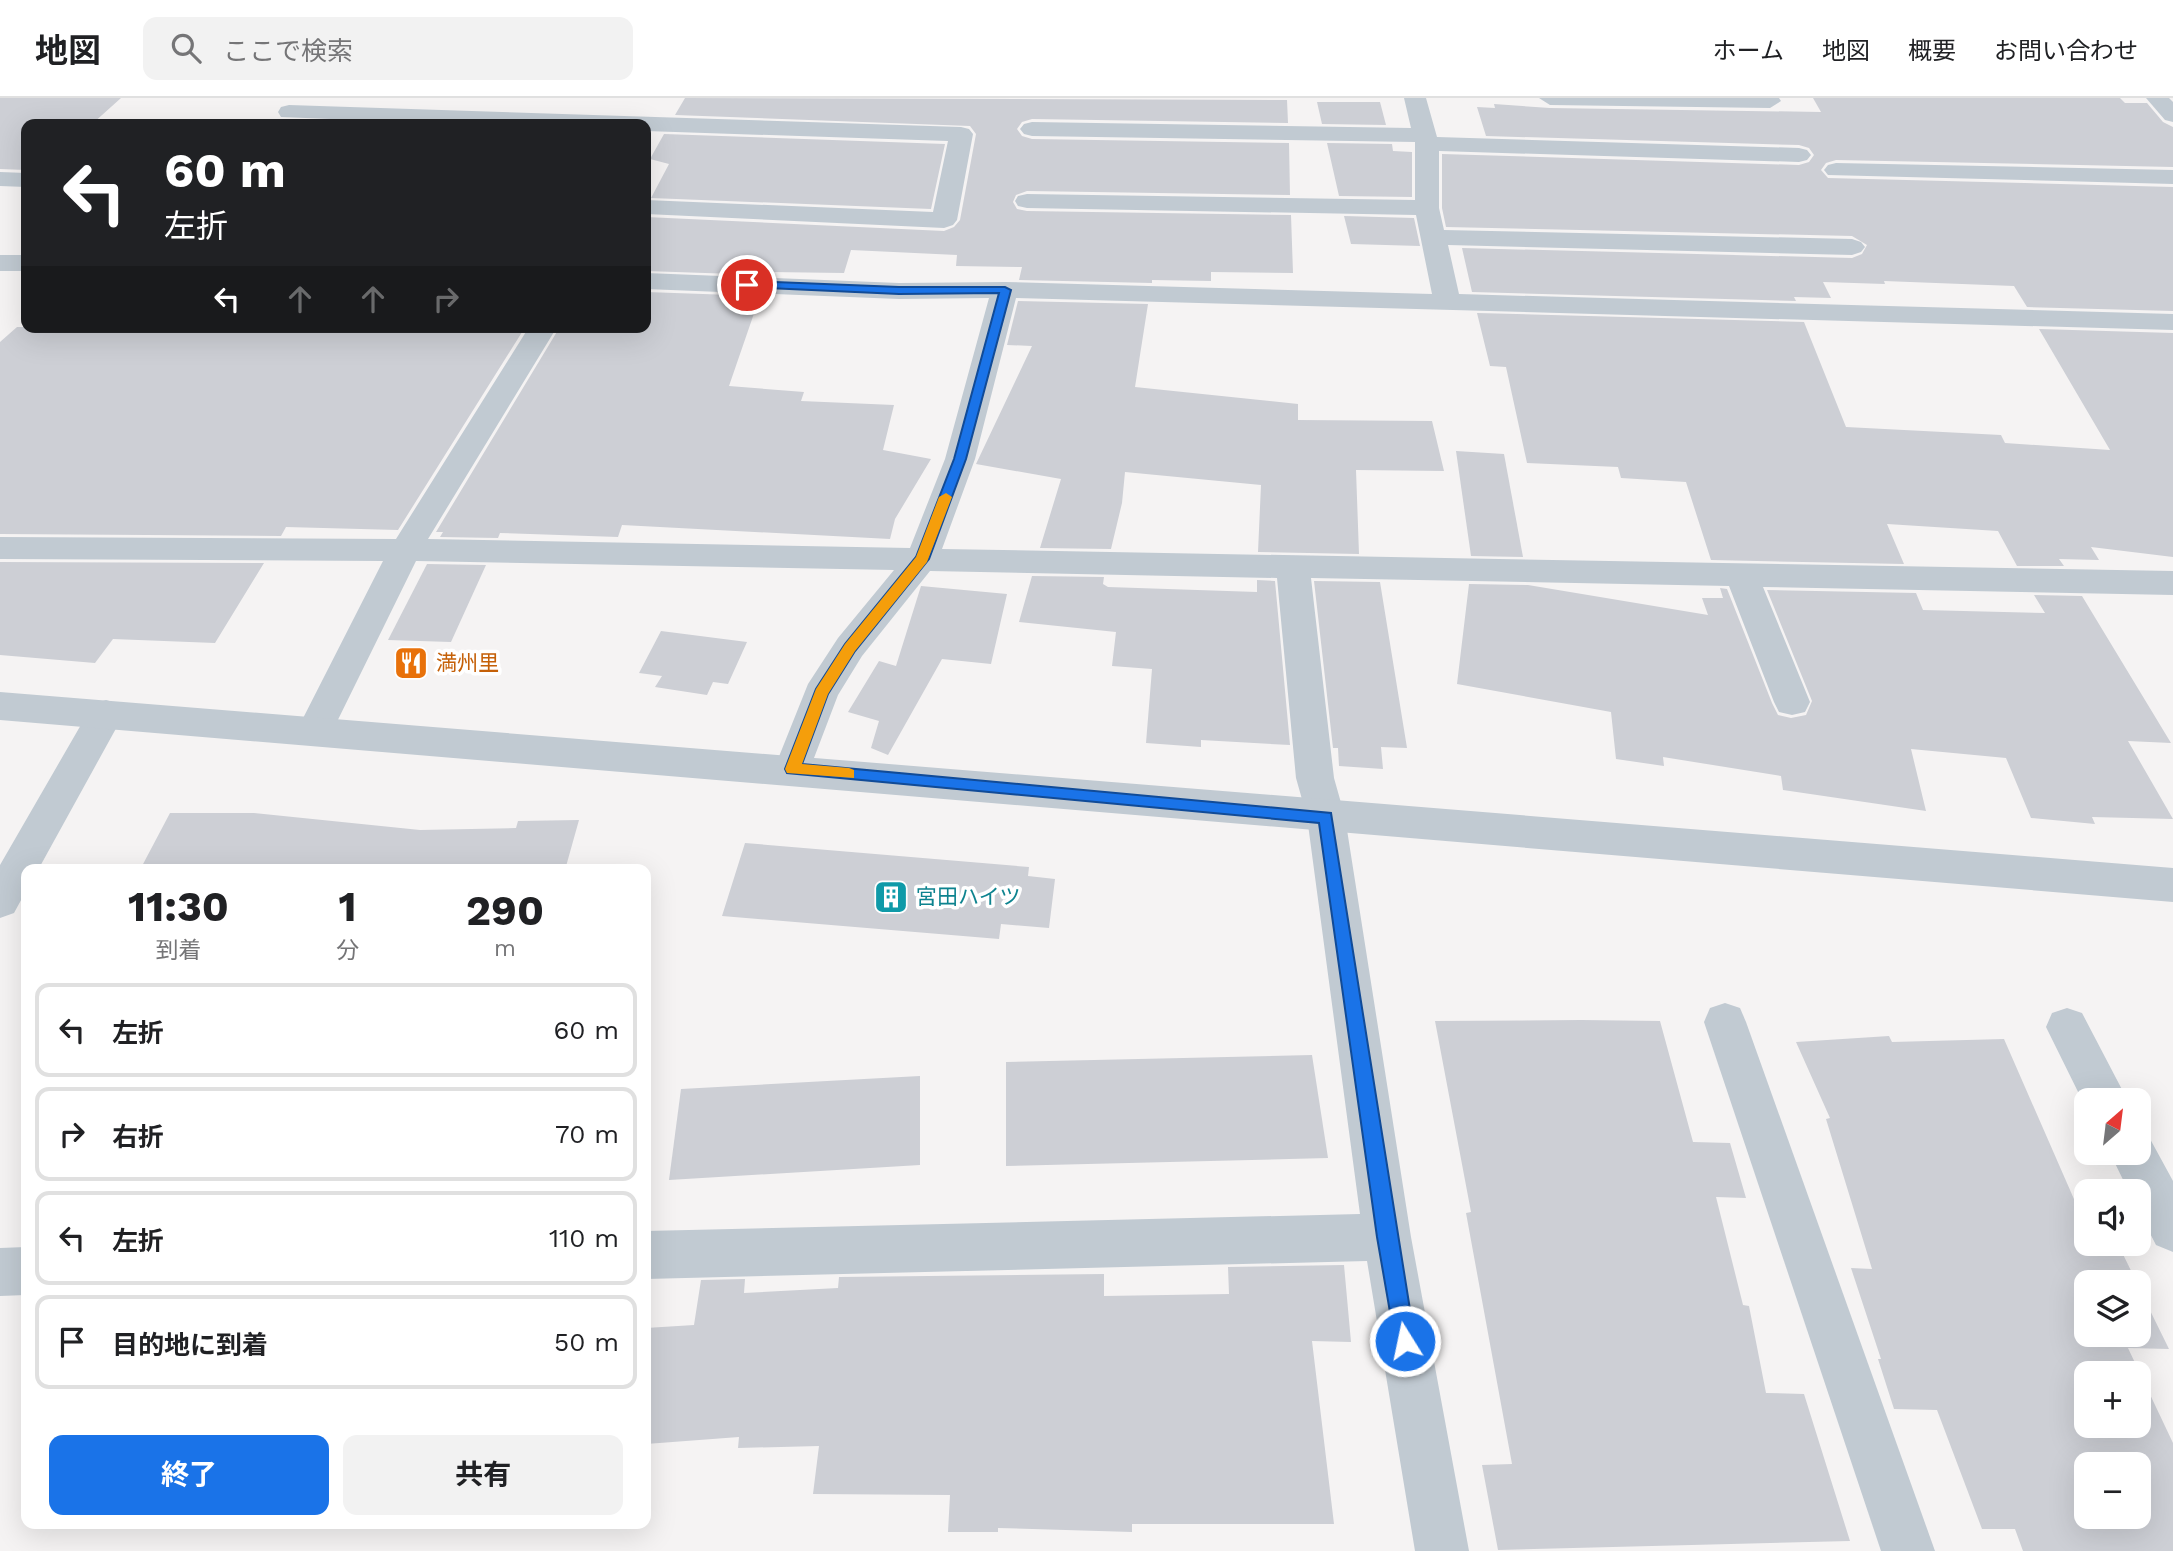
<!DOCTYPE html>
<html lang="ja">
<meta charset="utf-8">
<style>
body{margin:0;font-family:"Work Sans","Noto Sans JP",sans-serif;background:#f2f2f2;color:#202124;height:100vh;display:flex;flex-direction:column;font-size:26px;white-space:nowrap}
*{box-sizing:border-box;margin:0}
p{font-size:23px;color:#757577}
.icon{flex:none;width:38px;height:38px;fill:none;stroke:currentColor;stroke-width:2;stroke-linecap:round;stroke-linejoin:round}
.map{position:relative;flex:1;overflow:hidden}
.details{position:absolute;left:21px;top:766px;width:630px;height:665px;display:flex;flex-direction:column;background:#fff;border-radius:14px;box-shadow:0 7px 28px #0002}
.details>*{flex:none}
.hud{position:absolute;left:21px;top:21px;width:630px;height:214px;border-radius:14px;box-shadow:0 7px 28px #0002;background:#202124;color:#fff;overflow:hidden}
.needle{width:46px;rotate:28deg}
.buttons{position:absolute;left:2074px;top:990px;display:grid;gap:14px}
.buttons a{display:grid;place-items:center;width:77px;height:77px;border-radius:14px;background:#fff;box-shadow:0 7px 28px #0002;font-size:35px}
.pin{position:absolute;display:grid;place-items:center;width:60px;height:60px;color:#fff;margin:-30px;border:4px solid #fff;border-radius:50%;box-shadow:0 2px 7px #0007}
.me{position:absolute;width:77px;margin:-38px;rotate:350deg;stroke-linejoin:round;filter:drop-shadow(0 0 5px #0008)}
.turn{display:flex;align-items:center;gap:24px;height:147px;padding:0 28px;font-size:32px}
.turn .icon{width:91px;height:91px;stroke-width:2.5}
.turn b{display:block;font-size:49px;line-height:60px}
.lanes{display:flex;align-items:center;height:66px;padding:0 28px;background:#0003;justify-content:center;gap:35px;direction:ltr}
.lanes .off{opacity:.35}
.eta{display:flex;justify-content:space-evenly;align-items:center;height:119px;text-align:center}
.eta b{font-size:42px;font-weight:700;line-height:49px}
.action{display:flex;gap:14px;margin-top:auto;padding:14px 28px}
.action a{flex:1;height:80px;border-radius:14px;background:#1a73e8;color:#fff;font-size:28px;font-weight:700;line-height:80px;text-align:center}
.action a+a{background:#f2f2f2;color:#202124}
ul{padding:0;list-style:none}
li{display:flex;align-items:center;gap:21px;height:94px;margin:0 14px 10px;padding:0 14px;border:4px solid #e0e0e0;border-radius:14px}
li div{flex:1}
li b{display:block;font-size:26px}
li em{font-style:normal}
header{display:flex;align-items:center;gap:42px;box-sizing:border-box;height:98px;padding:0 35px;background:#fff;border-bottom:2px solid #e0e0e0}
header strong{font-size:33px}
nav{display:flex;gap:38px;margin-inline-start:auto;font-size:24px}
.search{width:490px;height:63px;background:#f2f2f2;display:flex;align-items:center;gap:18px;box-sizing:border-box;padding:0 24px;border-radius:14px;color:#757577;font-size:26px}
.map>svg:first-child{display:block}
.building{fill:#cdcfd5;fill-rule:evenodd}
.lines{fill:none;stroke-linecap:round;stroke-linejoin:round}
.minor{fill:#c1cad2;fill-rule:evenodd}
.tertiary{fill:#c1cad2;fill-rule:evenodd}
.route{fill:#1a73e8;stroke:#114b97;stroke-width:2}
.slow{fill:#f59e0b}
.labels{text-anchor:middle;stroke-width:7;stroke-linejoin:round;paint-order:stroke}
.food-label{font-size:21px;fill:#c56008;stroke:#fff;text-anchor:start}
.culture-label{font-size:21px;fill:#0d838f;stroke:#fff;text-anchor:start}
</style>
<header>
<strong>地図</strong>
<div class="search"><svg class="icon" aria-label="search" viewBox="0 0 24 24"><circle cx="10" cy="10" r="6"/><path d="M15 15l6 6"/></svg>ここで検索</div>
<nav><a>ホーム</a><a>地図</a><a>概要</a><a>お問い合わせ</a></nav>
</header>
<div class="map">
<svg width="2173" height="1453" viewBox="0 0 2173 1453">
<rect width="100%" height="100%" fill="#f5f3f3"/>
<g class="building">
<path d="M0,0H121L92,26H26V72L0,71Z"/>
<path d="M685,0L1287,2L1288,25L1032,21L1022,24L1017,31L1022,38L1032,41L1289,45L1290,97L1027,93L1016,97L1013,104L1017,111L1027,113L1291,117L1293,175L1211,174V183L1152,182V185L1019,182L1022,169L956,168L957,157L851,152L844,175L769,174L767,177L646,173V119L944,133L954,129L960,122L976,36L970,28L675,17Z"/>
<path d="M1813,0H2120L2125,5H2147L2163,24L2173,29V69L1836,62L1826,65L1821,72L1828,80L2173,89V213L2027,209L2014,188L1884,183L1885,186L1823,184L1831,200L1794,199L1796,203L1472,194L1462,150L1852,160L1862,156L1867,147L1852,138L1446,129L1442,110V56L1799,67L1809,64L1814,57L1809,50L1799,47L1486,38L1477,9L1495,10L1494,6L1550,10L1821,14Z"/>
<path d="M1317,4H1380L1386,27L1322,26Z"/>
<path d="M664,36L945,46L931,111L651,100L669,66L650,61Z"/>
<path d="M1327,45L1392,46L1393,53L1412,54V99L1339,98Z"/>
<path d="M1344,118L1414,120L1420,148L1351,146Z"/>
<path d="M646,194L760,198L729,288L804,294L801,303L894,307L883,352L931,361L895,421L890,441L622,427L618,439L500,435L498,440L440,439L443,434H436L558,232L564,233L565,229H646Z"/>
<path d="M1018,203L1148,206L1135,289L1298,306V322L1432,323L1444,373L1356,372L1359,456L1258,454L1261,387L1125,374L1122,405L1111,451L1040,450L1061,381L976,366L1032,248L1007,247Z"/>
<path d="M1477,215L1804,224L1846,329L2001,337L2005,345L2110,352L2039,231L2173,235V459L2091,449L2099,462L2059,461L2064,468H2017L1998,433L1887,426L1904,466L1711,462L1686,384L1621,380L1618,369L1527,365L1506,269L1490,268Z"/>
<path d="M17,229H455L524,231L398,432L286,429L281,438L0,436V244Z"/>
<path d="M1456,353L1504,356L1523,459L1471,458Z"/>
<path d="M0,464L264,465L215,545L113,541L95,565L0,557Z"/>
<path d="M427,466L486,467L451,544L388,542Z"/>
<path d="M1032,478L1104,479L1103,486L1108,489L1257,494V482L1275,483L1290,647L1201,642V649L1146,645L1152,571L1112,568L1116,534L1019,524Z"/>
<path d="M1314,483L1380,484L1407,650L1381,649L1383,671L1339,668L1338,650H1333Z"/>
<path d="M1469,486L1528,487L1708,517L1702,500H1723L1720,490L1727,491L1772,605L1778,617L1791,620L1806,617L1812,603L1767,492L1916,495L1923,512L2045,515L2034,497L2082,498L2171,645L2128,643L2173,721L2092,719L2095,726L2031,720L2006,660L1911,651L1926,713L1783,692L1781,678L1663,659L1664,668L1616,661L1611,614L1457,586Z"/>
<path d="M921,488L1007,496L991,566L942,561L888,657L871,650L879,623L848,614L879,563L896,568Z"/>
<path d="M661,533L747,544L728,586L713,584L707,597L655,589L662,578L639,575Z"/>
<path d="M170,715H254L420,732L516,730L518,723L579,722L565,772H168L170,768H142Z"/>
<path d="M745,745L1029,769L1028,778L1055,781L1049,830L1001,826L999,841L722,818Z"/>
<path d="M1581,922L1660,923L1693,1044L1730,1045L1746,1100L1716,1099L1743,1207L1749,1208L1766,1295L1804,1296L1850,1443L1498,1452L1482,1367L1512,1366L1466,1115L1471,1114L1435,923Z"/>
<path d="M1889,938L1892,944L2004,941L2077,1108H2086V1146H2118L2137,1185H2086V1237H2138V1188L2169,1251L2128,1250L2173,1345V1453H2023L2015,1431H1982L1937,1312L1894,1311L1878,1261H1881L1851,1170L1872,1171L1826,1021L1830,1020L1796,944ZM2086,1276H2138V1328H2086ZM2086,1367H2138V1419H2086Z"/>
<path d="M1312,957L1328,1060L1006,1068V964Z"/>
<path d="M920,978V1067L669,1082L681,991Z"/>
<path d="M1344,1167L1351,1244L1312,1243L1334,1426H1132V1434L998,1430V1434H948L950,1397L813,1396L819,1348L738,1350L739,1339L646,1346V1230L694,1227L701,1182L745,1181L744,1195L838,1190L839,1179L1104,1176V1198L1229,1196L1228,1169Z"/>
</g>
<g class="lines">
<g class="minor">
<path d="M1404,0H1426L1437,39L1799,50L1807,52L1811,57L1807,62L1799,64L1439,53V110L1444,132L1852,141L1861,144L1865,149L1861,154L1852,157L1448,147L1459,196L2173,216V232L1016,200L975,361L942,451L2173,473V497L1763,489L1810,604L1805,614L1792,617L1779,614L1774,604L1729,488L1311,480L1334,680L1345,719L1411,1139L1469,1453H1415L1367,1163L646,1181V1133L1360,1116L1307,719L1296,680L1277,480L930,473L862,558L838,597L806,681L793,686L780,681L774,671L808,586L838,540L894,472L416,463L327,644L314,648L301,644L296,634L383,463L0,461V439L396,441L529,229H557L428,441L910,450L945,361L989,200L899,201L646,191V175L899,185L1005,184L1432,196L1416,117L1027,110L1018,108L1015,103L1018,98L1027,96L1415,102V44L1032,38L1024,36L1020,31L1024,26L1032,24L1411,30Z"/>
<path d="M1539,0H1779L1781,3L1770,10L1550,7Z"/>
<path d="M2146,0H2169L2173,4V24L2165,22Z"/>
<path d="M289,7L961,29L969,31L973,36L957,122L953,127L944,130L646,116V102L933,114L948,43L646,33V26H454L281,19L278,14L281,9Z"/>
<path d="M1836,65L2173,72V86L1828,77L1824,72L1828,67Z"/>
<path d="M0,74L26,75V89L0,88Z"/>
<rect x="0" y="157" width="26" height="16"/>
<path d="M106,602L119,606L124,616L38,772H26V793L14,815L0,820V767L93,606Z"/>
<path d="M1725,905L1740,910L1746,924L1935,1453H1881L1704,924L1710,910Z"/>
<path d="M2067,910L2082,915L2128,1003H2086V1010L2046,929L2052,915Z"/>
<path d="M2138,1035L2149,1039L2173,1083V1154L2156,1147L2138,1112V1094H2129L2110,1055H2138Z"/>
<path d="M26,1149V1197L0,1198V1150Z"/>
</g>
<path class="tertiary" d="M0,594L2173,770V804L0,622Z"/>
</g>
<path class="route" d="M747,183L899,189H1005L1011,192L966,361L929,461L855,553L828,596L802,666L1331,715L1415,1243L1412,1251L1405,1254L1398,1251L1395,1243L1377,1139L1319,725L787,675L785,671L816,591L845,546L916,459L954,361L999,195L899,196L743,189V184Z"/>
<path class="slow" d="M946,395L952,399L927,464L855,553L828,596L802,666L849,670L854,672V680L787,675L785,671L816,591L845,546L916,459L939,399Z"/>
<defs>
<g id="restaurant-square" transform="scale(1.75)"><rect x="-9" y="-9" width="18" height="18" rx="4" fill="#e8710a" stroke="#fff"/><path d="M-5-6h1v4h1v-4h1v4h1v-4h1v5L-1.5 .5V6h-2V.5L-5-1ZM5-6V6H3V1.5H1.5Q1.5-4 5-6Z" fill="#fff"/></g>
<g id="building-square" transform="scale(1.75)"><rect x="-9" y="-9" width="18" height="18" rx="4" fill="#0f9aa8" stroke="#fff"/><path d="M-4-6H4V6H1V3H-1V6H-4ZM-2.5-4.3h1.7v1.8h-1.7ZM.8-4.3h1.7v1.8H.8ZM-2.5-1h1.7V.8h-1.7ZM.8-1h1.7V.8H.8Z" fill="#fff"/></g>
</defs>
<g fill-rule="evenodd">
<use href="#restaurant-square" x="411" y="565"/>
<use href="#building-square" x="891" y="799"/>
</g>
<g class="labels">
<g class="food-label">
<text x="436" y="572">満州里</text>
</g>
<g class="culture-label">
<text x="916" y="806">宮田ハイツ</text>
</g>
</g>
</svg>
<div class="buttons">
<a><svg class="needle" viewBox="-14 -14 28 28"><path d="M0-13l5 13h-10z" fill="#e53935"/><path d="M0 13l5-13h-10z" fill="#757577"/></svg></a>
<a><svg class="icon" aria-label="sound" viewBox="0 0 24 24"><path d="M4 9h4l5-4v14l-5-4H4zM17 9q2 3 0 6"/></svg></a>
<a><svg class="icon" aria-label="layers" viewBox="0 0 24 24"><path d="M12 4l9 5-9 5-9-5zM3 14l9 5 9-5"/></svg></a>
<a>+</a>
<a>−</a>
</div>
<div class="pin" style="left:747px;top:187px;background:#d93025"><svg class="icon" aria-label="arrive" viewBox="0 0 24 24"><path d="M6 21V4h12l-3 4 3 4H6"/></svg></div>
<svg class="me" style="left:1405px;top:1243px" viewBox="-20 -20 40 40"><circle r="17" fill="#1a73e8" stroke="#fff" stroke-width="3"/><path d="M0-11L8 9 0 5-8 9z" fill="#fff"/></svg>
<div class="hud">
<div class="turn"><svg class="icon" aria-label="left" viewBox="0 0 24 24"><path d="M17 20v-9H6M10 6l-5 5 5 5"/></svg><div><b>60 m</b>左折</div></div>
<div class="lanes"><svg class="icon" aria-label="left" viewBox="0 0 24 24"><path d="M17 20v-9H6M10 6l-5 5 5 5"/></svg><svg class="icon off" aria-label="ahead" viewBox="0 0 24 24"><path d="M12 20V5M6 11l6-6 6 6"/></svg><svg class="icon off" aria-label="ahead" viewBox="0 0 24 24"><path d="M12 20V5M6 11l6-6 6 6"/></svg><svg class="icon off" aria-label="right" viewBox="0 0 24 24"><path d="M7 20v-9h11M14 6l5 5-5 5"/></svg></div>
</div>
<section class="details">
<div class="eta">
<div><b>11:30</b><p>到着</p></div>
<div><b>1</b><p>分</p></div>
<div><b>290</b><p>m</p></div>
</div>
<ul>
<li><svg class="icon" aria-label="left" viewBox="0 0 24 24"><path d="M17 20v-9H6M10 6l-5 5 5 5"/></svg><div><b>左折</b></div><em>60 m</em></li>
<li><svg class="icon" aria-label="right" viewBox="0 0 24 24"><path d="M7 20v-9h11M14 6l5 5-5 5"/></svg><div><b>右折</b></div><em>70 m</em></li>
<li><svg class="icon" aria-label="left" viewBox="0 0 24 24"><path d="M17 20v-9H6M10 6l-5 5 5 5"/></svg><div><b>左折</b></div><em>110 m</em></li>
<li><svg class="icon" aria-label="arrive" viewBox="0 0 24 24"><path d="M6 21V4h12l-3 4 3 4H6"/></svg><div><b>目的地に到着</b></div><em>50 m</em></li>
</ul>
<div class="action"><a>終了</a><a>共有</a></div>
</section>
</div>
